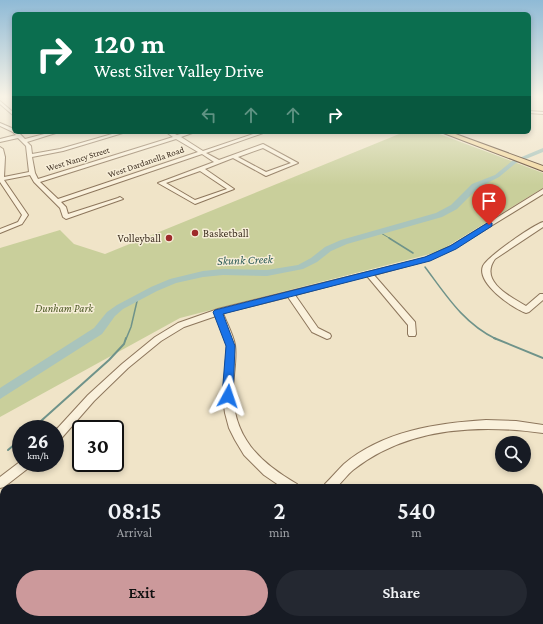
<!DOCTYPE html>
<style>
body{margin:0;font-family:"Crimson Pro",serif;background:#242831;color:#f1f3f6;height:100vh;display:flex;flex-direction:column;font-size:15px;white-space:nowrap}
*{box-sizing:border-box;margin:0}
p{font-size:13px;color:#9ea1a6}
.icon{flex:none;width:22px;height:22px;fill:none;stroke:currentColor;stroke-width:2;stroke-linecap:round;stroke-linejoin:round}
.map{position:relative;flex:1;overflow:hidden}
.panel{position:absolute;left:0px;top:484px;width:543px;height:140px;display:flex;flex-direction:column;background:#171b24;border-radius:12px 12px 0 0;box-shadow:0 2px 6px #0003}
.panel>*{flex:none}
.banner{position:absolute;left:12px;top:12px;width:519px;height:122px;border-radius:6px;box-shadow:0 2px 6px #0003;background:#0b6e4f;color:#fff;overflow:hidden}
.controls{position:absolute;left:495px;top:436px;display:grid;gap:8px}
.controls a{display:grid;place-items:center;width:36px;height:36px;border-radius:50%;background:#171b24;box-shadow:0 2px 6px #0003;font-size:20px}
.speed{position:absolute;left:12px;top:420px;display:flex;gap:8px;font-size:20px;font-weight:700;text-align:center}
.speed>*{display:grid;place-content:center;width:52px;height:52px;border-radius:50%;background:#171b24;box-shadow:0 2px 6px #0003;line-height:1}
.speed small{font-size:10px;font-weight:400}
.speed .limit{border:2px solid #111;border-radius:6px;background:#fff;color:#111}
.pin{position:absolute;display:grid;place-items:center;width:34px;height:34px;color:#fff;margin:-41px -17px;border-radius:50% 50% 50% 0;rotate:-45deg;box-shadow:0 0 4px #0007}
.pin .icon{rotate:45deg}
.me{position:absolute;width:44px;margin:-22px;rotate:5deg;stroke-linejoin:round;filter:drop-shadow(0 0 3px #0008)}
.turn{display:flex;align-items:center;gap:14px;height:84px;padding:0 16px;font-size:18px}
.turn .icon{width:52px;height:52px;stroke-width:2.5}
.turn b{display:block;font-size:28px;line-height:34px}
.lanes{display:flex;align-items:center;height:38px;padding:0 16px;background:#0003;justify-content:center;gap:20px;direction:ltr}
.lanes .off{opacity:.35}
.eta{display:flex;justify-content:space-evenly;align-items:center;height:68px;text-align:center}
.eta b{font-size:24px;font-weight:600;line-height:28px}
.primary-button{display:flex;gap:8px;margin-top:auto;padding:8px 16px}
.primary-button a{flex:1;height:46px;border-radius:24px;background:#cc999b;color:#111;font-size:16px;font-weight:600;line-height:46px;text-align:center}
.primary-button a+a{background:#242831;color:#f1f3f6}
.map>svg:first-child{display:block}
.green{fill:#c9cf9b}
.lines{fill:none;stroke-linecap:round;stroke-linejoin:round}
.stream-far2{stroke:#6f938a;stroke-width:1}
.stream-far1{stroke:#6f938a;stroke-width:1.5}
.stream{stroke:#6f938a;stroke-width:2}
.river{fill:#a9c4bc;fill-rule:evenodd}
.minor-casing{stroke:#8d765c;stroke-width:2}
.major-casing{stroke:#5b4430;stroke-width:2}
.minor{fill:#faf1dc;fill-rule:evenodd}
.major{fill:#f3d9a0;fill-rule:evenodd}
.route{fill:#1a73e8;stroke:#114b97}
.poi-dot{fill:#9e2a2b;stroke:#f7eed8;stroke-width:1.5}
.labels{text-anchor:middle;stroke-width:3;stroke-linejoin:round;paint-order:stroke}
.far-street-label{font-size:9px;fill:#3d2e20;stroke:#f7eed8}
.poi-label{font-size:11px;fill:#3d2e20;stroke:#f7eed8;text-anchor:start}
.park-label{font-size:11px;font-style:italic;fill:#4d5a26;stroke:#f7eed8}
.water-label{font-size:12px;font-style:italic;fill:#2f5d5a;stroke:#f7eed8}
</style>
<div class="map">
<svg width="543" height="624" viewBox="0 0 543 624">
<rect width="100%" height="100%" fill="#f0e4c8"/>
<path class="green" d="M404,132H434L543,173V188L438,252L180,318L0,417V248L60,230L74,244L105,254Z"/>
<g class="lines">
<path class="stream-far2" d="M379,232L391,239"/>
<g class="stream-far1">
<path d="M389,238L413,253"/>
<path d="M425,267C446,295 463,323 496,339"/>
<path d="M126,339L131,327L138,297"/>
</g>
<g class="stream">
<path d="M494,338L543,358"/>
<path d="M32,429L109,360L124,344L126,338"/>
<path d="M8,450L21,439"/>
</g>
<path class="river" d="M543,148V152L516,163L499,177L478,188L457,209L442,217L347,244L331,251L317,262L303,269L267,276L223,275L203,277L176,283L157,291L123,309L115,316L102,334L0,399V388L94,328L107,312L117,305L151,287L170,279L203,271L223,269L267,270L298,265L311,258L325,247L341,240L436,213L451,205L472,184L495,175L512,161Z"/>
<g class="minor-casing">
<g id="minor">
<path d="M0,101L14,113V116L0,104Z"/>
<path d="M529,111L543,112V114L529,113Z"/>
<path d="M0,123L14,129V132H18L25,139L52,132H59L27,142L31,146L32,154L60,149L119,132H126L63,151L32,157L35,173L38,179L173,137L166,132H171L177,135L188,132H195L181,137L203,151L259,132H266L206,153L219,160L263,144L298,163L266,176L233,158L205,169L234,189L195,204L158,183L214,162L202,154L61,202L66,207L68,214L118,198L120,197L123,199L66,219L63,217L60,208L34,182L30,175L4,180L28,215L22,224L0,233V229L18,222L22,215L0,182V147L3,149L5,157L4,177L29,172L26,146L18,138L0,142V139L16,135L13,132L0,126ZM176,139L198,152L58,199L40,182ZM263,148L291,163L266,172L238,157ZM200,171L227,189L195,200L166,183Z"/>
<path d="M543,189V194L455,248L429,260L374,275L415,322L416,334L415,336H409L408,334V325L367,276L295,295L318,328L330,334L331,336L330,338L327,339L312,332L288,297L223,313C227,324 233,334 235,345C237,360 233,376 233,391C233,437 259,462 297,484L299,488H283L264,475L244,455L235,440L229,428L225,413L223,398L227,346L216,316L184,327L161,341L128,368L94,401L59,441L55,442V431L88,395L122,364L155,337L178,323L218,309L425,258L451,246Z"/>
<path d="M543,222V227L495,259C479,281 509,296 526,306L540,294H543V300L529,312L526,313C512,308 476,283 483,266C487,257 533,225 543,222Z"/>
<path d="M486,420L516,421L543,425V433C478,424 407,427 353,470C347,475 342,482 336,488H323L325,484C331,478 338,470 344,464C383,431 437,423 486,420Z"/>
<path d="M21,461V463H32L31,466L4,487L0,488V477Z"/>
<rect x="539" y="528" width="4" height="12"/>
<path d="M89,620H103L101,624H87Z"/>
<path d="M268,620H282L280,624H266Z"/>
<path d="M427,620H441L439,624H425Z"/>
</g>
</g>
<g class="major-casing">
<path id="major" d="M441,132H450L543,166V171Z"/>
</g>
<use href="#minor" class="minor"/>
<use href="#major" class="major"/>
</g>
<linearGradient id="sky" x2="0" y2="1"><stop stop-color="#8fbad6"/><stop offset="0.52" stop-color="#f8f3e6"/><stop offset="1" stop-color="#f8f3e6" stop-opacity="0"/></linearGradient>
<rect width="543" height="185" fill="url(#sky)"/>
<path class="route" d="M489,222L492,223V226L456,249L430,261L223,314L235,346L233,396L228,400L224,399L222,396L226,346L213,312L215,310L425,257L450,246Z"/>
<g class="poi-dot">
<circle cx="195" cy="233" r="4"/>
<circle cx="169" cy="238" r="4"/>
</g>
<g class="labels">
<g class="far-street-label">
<text transform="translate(78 159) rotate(-17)" y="3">West Nancy Street</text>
<text transform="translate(146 162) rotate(-19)" y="3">West Dardanella Road</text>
</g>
<g class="poi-label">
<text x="203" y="237">Basketball</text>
<text x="161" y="242" text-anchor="end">Volleyball</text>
</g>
<g class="park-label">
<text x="64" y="312">Dunham Park</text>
</g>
<g class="water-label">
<text transform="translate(245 260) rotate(-2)" y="4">Skunk Creek</text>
</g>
</g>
</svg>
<div class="controls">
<a><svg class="icon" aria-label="search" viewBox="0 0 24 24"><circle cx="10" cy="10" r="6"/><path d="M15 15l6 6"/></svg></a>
</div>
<div class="speed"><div>26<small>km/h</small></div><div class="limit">30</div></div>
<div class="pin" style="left:489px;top:225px;background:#d93025"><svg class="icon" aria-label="arrive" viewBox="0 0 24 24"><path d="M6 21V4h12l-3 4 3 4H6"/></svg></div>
<svg class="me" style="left:228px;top:396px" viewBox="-20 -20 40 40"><path d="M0-17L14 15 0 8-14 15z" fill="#1a73e8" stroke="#fff" stroke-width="4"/></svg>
<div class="banner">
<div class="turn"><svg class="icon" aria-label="right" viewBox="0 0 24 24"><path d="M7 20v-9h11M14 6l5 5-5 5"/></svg><div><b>120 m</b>West Silver Valley Drive</div></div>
<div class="lanes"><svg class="icon off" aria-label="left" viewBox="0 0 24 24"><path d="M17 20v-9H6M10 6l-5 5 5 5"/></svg><svg class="icon off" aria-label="ahead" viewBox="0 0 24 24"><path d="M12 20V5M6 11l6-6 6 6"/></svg><svg class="icon off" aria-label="ahead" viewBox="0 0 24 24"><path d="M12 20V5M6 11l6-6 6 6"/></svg><svg class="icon" aria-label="right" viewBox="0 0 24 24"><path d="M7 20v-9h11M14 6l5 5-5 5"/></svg></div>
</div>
<section class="panel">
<div class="eta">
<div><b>08:15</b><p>Arrival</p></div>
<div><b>2</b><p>min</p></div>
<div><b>540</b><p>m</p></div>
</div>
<div class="primary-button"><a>Exit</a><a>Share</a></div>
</section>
</div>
